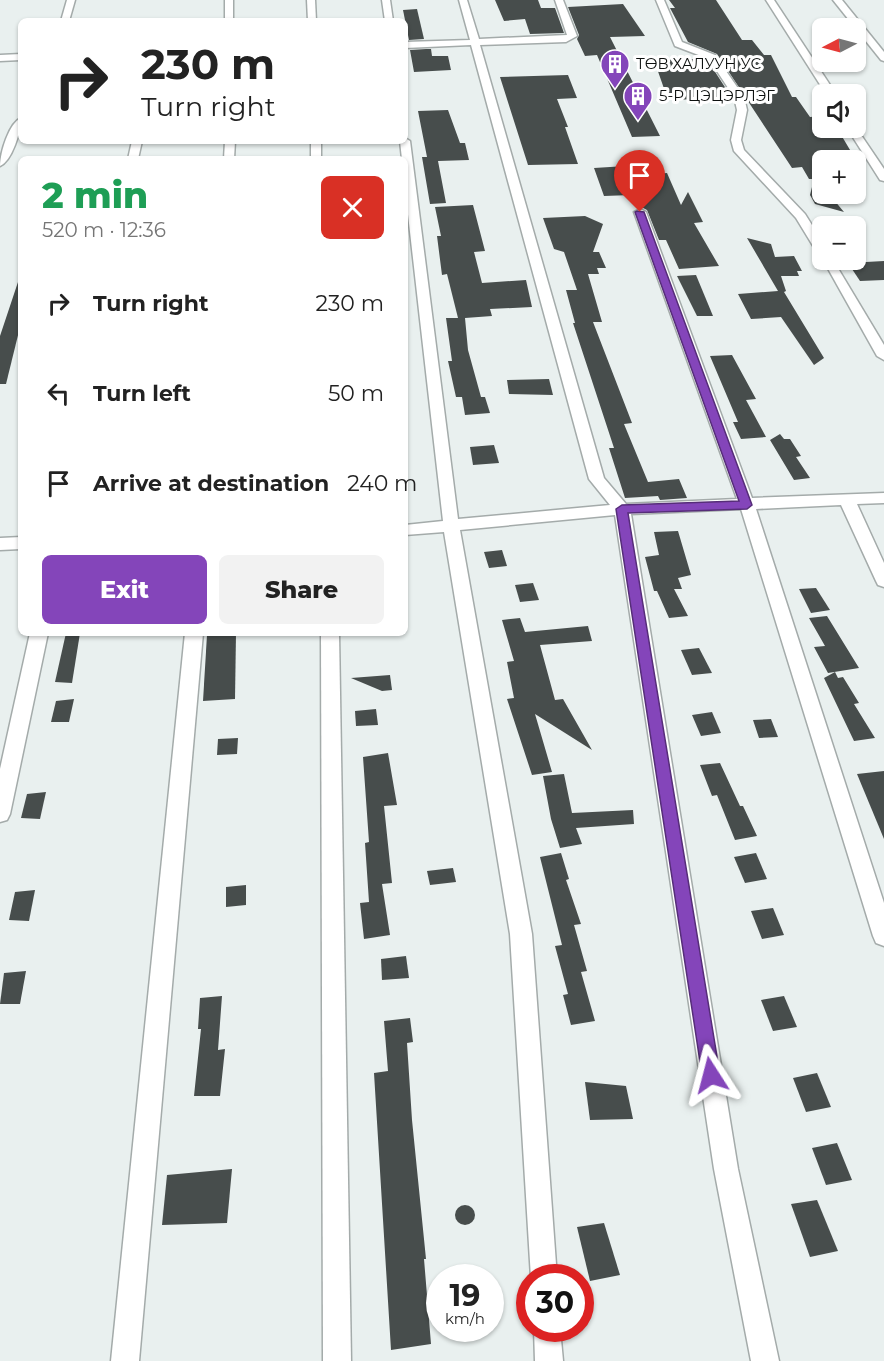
<!DOCTYPE html>
<meta charset="utf-8">
<style>
body{margin:0;font-family:Montserrat,sans-serif;background:#f2f2f2;color:#222;height:100vh;display:flex;flex-direction:column;font-size:22px;white-space:nowrap}
*{box-sizing:border-box;margin:0}
p{font-size:20px;color:#767676}
.icon{flex:none;width:33px;height:33px;fill:none;stroke:currentColor;stroke-width:2;stroke-linecap:round;stroke-linejoin:round}
.map{position:relative;flex:1;overflow:hidden}
.details{position:absolute;left:18px;top:156px;width:390px;height:480px;display:flex;flex-direction:column;background:#fff;border-radius:9px;box-shadow:0 2px 4px #0004}
.details>*{flex:none}
.hud{position:absolute;left:18px;top:18px;width:390px;height:126px;border-radius:9px;box-shadow:0 2px 4px #0004;background:#fff;color:#222;overflow:hidden}
.needle{width:39px;rotate:264deg}
.buttons{position:absolute;left:812px;top:18px;display:grid;gap:12px}
.buttons a{display:grid;place-items:center;width:54px;height:54px;border-radius:9px;background:#fff;box-shadow:0 2px 4px #0004;font-size:30px}
.speed{position:absolute;left:426px;top:1264px;display:flex;gap:12px;font-size:30px;font-weight:700;text-align:center}
.speed>*{display:grid;place-content:center;width:78px;height:78px;border-radius:50%;background:#fff;box-shadow:0 2px 4px #0004;line-height:1}
.speed small{font-size:15px;font-weight:400}
.speed .limit{border:9px solid #d22;background:#fff;color:#111}
.pin{position:absolute;display:grid;place-items:center;width:51px;height:51px;color:#fff;margin:-62px -26px;border-radius:50% 50% 50% 0;rotate:-45deg;box-shadow:0 0 6px #0007}
.pin .icon{rotate:45deg}
.me{position:absolute;width:66px;margin:-33px;rotate:351deg;stroke-linejoin:round;filter:drop-shadow(0 0 4px #0008)}
.turn{display:flex;align-items:center;gap:21px;height:126px;padding:0 24px;font-size:27px}
.turn .icon{width:78px;height:78px;stroke-width:2.5}
.turn b{display:block;font-size:42px;line-height:51px}
.round{display:grid;place-items:center;flex:none;width:63px;height:63px;border-radius:9px;background:#f2f2f2}
.overview{display:flex;align-items:center;justify-content:space-between;height:102px;padding:0 24px}
h1{font-size:36px;font-weight:800;line-height:45px;color:#1e9e55}
.cta{display:flex;gap:12px;margin-top:auto;padding:12px 24px}
.cta a{flex:1;height:69px;border-radius:9px;background:#8445ba;color:#fff;font-size:24px;font-weight:800;line-height:69px;text-align:center}
.cta a+a{background:#f2f2f2;color:#222}
ul{padding:0;list-style:none}
li{display:flex;align-items:center;gap:18px;height:90px;padding:0 24px}
li div{flex:1}
li b{display:block;font-size:22px}
li em{font-style:normal}
.map>svg:first-child{display:block}
.building{fill:#474d4c}
.lines{fill:none;stroke-linecap:round;stroke-linejoin:round}
.street-casing{stroke:#a4abaa;stroke-width:3}
.street{fill:#fff;fill-rule:evenodd}
.route{fill:#8445ba;stroke:#562d79;stroke-width:1.5}
.labels{text-anchor:middle;stroke-width:6;stroke-linejoin:round;paint-order:stroke}
.far-poi-label{font-size:15px;fill:#0d100f;stroke:#fff;text-anchor:start}
</style>
<div class="map">
<svg width="884" height="1361" viewBox="0 0 884 1361">
<rect width="100%" height="100%" fill="#e9f0ef"/>
<g class="building">
<path d="M495,0H538L541,8H555L564,33L530,34L525,19L504,21Z"/>
<path d="M669,0H716L742,40H752L764,55H771L792,97H796L810,117L822,116V129L837,128L853,155L822,157V178H817L822,184V194H829L844,212L815,204L810,195L814,179H809L802,167L792,168L717,54L688,42L670,8H675Z"/>
<path d="M623,4L645,36L610,37L660,136L632,137L597,55L585,56L577,39L579,35L568,7Z"/>
<path d="M417,9L424,39L409,40L403,10Z"/>
<path d="M426,49H431L432,56H448L451,70L414,72L410,50Z"/>
<path d="M695,56L708,61L732,98L668,100L654,60L696,59Z"/>
<path d="M568,75L577,98L557,99L568,127H565L578,164L528,165L500,77Z"/>
<path d="M448,110L460,143H465L469,160L438,161L446,203L430,204L422,157H427L418,111Z"/>
<path d="M626,166L631,176L667,173L681,205L688,192L703,222L694,223L719,266L679,269L666,240H659L647,210L634,203L631,195L604,196L594,168Z"/>
<path d="M473,205L485,251L474,252L482,283L526,280L532,307L490,309L492,316L465,318L468,350L481,397H485L490,413L465,415L462,397H456L448,361H452L446,318H458L447,274L442,275L437,236H441L435,207Z"/>
<path d="M585,216L603,224L593,252H599L606,268H597L599,274H588L602,322H593L632,423L624,424L648,482L679,479L687,498L660,500L658,496L625,498L609,448H614L573,323H575L566,290H577L564,252L554,249L543,218Z"/>
<path d="M747,238L771,244L775,257L794,256L802,271H797L799,276H781L786,291L784,292L824,358L814,365L781,317L751,319L738,294L778,291Z"/>
<path d="M884,261V280L860,281L848,263Z"/>
<path d="M696,275L713,316H697L677,276Z"/>
<path d="M18,282H21V323L6,384H0V336Z"/>
<path d="M732,355L756,399L746,400L766,437L741,439L733,422H738L710,356Z"/>
<path d="M549,379L553,395L509,394L507,380Z"/>
<path d="M780,434L784,439H790L801,456L796,457L810,478L794,480L770,440Z"/>
<path d="M494,445L499,463L473,465L470,447Z"/>
<path d="M678,531L691,575L678,578L682,589H674L688,616L669,618L657,591H654L645,557L659,555L654,532Z"/>
<path d="M502,550L507,566L489,568L484,552Z"/>
<path d="M533,583L539,600L520,602L515,585Z"/>
<path d="M816,588L830,610L811,613L799,589Z"/>
<path d="M827,616L859,668L828,673L814,647L825,646L809,618Z"/>
<path d="M520,618L525,632L588,626L592,641L540,645L555,700L563,699L592,750L535,714L552,772L532,775L507,699L514,698L507,662L514,661L502,620Z"/>
<path d="M66,633H80L72,683L55,682Z"/>
<path d="M236,633L235,699L203,701L207,635Z"/>
<path d="M699,648L712,673L692,675L681,650Z"/>
<path d="M835,672L838,678L843,677L859,703L854,704L875,738L854,741L824,678Z"/>
<path d="M390,675L392,690L382,691L351,678Z"/>
<path d="M74,699L69,722H51L56,701Z"/>
<path d="M376,709L378,725L356,726L355,711Z"/>
<path d="M712,712L721,733L701,736L692,715Z"/>
<path d="M771,719L778,737L759,738L753,720Z"/>
<path d="M238,738L237,754L217,755L218,739Z"/>
<path d="M388,753L397,805L384,806L392,883L382,884L390,935L364,939L360,903L369,902L365,843L369,842L363,757Z"/>
<path d="M720,763L740,806H743L757,836L735,840L717,795L712,796L700,765Z"/>
<path d="M884,771V839L857,774Z"/>
<path d="M564,774L572,813L633,810L634,824L576,828L582,844L560,848L551,819L543,776Z"/>
<path d="M46,792L40,819L21,818L27,794Z"/>
<path d="M561,853L569,879L566,880L581,924L574,925L587,971L581,972L595,1021L571,1025L563,995L568,994L555,946L562,945L540,857Z"/>
<path d="M756,853L767,879L745,883L734,857Z"/>
<path d="M453,868L456,882L430,885L427,871Z"/>
<path d="M246,885V905L226,907V887Z"/>
<path d="M35,890L29,921L9,920L15,892Z"/>
<path d="M773,908L784,935L762,939L751,911Z"/>
<path d="M406,956L409,978L382,980L381,959Z"/>
<path d="M26,971L20,1004H0L4,973Z"/>
<path d="M222,996L218,1050L225,1049L220,1096H194L201,1029H198L200,998Z"/>
<path d="M784,996L797,1027L773,1031L761,1000Z"/>
<path d="M410,1018L413,1042L407,1043L412,1120L426,1259H424L431,1344L391,1350L374,1073L388,1071L384,1021Z"/>
<path d="M817,1073L831,1107L806,1112L793,1078Z"/>
<path d="M585,1082L626,1086L633,1119L590,1120Z"/>
<path d="M837,1143L852,1180L826,1185L812,1148Z"/>
<path d="M232,1169L227,1223L162,1225L167,1175Z"/>
<path d="M817,1200L838,1251L810,1257L791,1204Z"/>
<circle cx="465" cy="1215" r="10"/>
<path d="M604,1223L620,1275L590,1281L577,1227Z"/>
</g>
<g class="lines">
<g class="street-casing">
<g id="street">
<path d="M67,0H75L69,21H61Z"/>
<rect x="225" y="0" width="8" height="21"/>
<path d="M307,0H315L316,21H308Z"/>
<path d="M382,0H390L393,21H385Z"/>
<path d="M459,0H467L479,39L567,35L555,0H563L577,36L566,42L480,45L604,478L626,504L737,499L634,212L640,209L646,212L752,498L884,493V503L857,504L884,563V587L878,585L876,581L841,505L756,509L884,903V946L876,943L873,936L741,509L631,514L738,1169L779,1361H751L714,1169L615,515L460,530L532,934L557,1278H531L510,934L444,532L405,535V525L443,521L405,188V159H402L400,141H405V138L410,141L458,519L610,505L589,479L471,45L405,48V42L470,40Z"/>
<path d="M656,0H664L682,42L715,55L744,97L747,110L741,140L744,150L805,214L822,241V255L818,254L796,218L734,151L731,140L737,110L734,97L709,59L675,46Z"/>
<path d="M766,0H774L836,94H826Z"/>
<path d="M833,0H842L884,52V61L881,60Z"/>
<path d="M21,54V60L0,61V55Z"/>
<path d="M21,118C21,131 12,161 0,166C0,153 9,123 21,118Z"/>
<path d="M855,126L884,169V181L880,180L847,128H855Z"/>
<path d="M132,141H142L138,159H128Z"/>
<path d="M225,141H235L234,159H224Z"/>
<rect x="311" y="141" width="10" height="18"/>
<path d="M822,258L833,260L884,345V360L877,356Z"/>
<path d="M21,537V549L0,550V538Z"/>
<path d="M30,633H48L10,814L7,820L0,822V769Z"/>
<path d="M185,633H203L139,1361H111Z"/>
<path d="M321,633H339L351,1361H323Z"/>
<path d="M534,1329H560L563,1361H535Z"/>
</g>
</g>
<use href="#street" class="street"/>
</g>
<path class="route" d="M637,211L644,212L752,505L747,509L628,513L720,1075L718,1081L711,1084L705,1081L702,1075L616,509L622,505L739,501L635,212Z"/>
<defs>
<g id="building-pin" transform="scale(1.5)"><path d="M0 17L-7.5 6A9.5 9.5 0 1 1 7.5 6Z" fill="#8445ba" stroke="#fff"/><path d="M-4-6H4V6H1V3H-1V6H-4ZM-2.5-4.3h1.7v1.8h-1.7ZM.8-4.3h1.7v1.8H.8ZM-2.5-1h1.7V.8h-1.7ZM.8-1h1.7V.8H.8Z" fill="#fff"/></g>
</defs>
<g fill-rule="evenodd">
<use href="#building-pin" x="615" y="64"/>
<use href="#building-pin" x="638" y="96"/>
</g>
<g class="labels">
<g class="far-poi-label">
<text x="636" y="69">ТӨВ ХАЛУУН УС</text>
<text x="659" y="101">5-Р ЦЭЦЭРЛЭГ</text>
</g>
</g>
</svg>
<div class="buttons">
<a><svg class="needle" viewBox="-14 -14 28 28"><path d="M0-13l5 13h-10z" fill="#e53935"/><path d="M0 13l5-13h-10z" fill="#767676"/></svg></a>
<a><svg class="icon" aria-label="sound" viewBox="0 0 24 24"><path d="M4 9h4l5-4v14l-5-4H4zM17 9q2 3 0 6"/></svg></a>
<a>+</a>
<a>−</a>
</div>
<div class="speed"><div>19<small>km/h</small></div><div class="limit">30</div></div>
<div class="pin" style="left:640px;top:212px;background:#d93025"><svg class="icon" aria-label="arrive" viewBox="0 0 24 24"><path d="M6 21V4h12l-3 4 3 4H6"/></svg></div>
<svg class="me" style="left:711px;top:1075px" viewBox="-20 -20 40 40"><path d="M0-17L14 15 0 8-14 15z" fill="#8445ba" stroke="#fff" stroke-width="4"/></svg>
<div class="hud">
<div class="turn"><svg class="icon" aria-label="right" viewBox="0 0 24 24"><path d="M7 20v-9h11M14 6l5 5-5 5"/></svg><div><b>230 m</b>Turn right</div></div>
</div>
<section class="details">
<div class="overview"><div><h1>2 min</h1><p>520 m · 12:36</p></div><a class="round" style="background:#d93025;color:#fff"><svg class="icon" aria-label="close" viewBox="0 0 24 24"><path d="M6 6l12 12M18 6L6 18"/></svg></a></div>
<ul>
<li><svg class="icon" aria-label="right" viewBox="0 0 24 24"><path d="M7 20v-9h11M14 6l5 5-5 5"/></svg><div><b>Turn right</b></div><em>230 m</em></li>
<li><svg class="icon" aria-label="left" viewBox="0 0 24 24"><path d="M17 20v-9H6M10 6l-5 5 5 5"/></svg><div><b>Turn left</b></div><em>50 m</em></li>
<li><svg class="icon" aria-label="arrive" viewBox="0 0 24 24"><path d="M6 21V4h12l-3 4 3 4H6"/></svg><div><b>Arrive at destination</b></div><em>240 m</em></li>
</ul>
<div class="cta"><a>Exit</a><a>Share</a></div>
</section>
</div>
